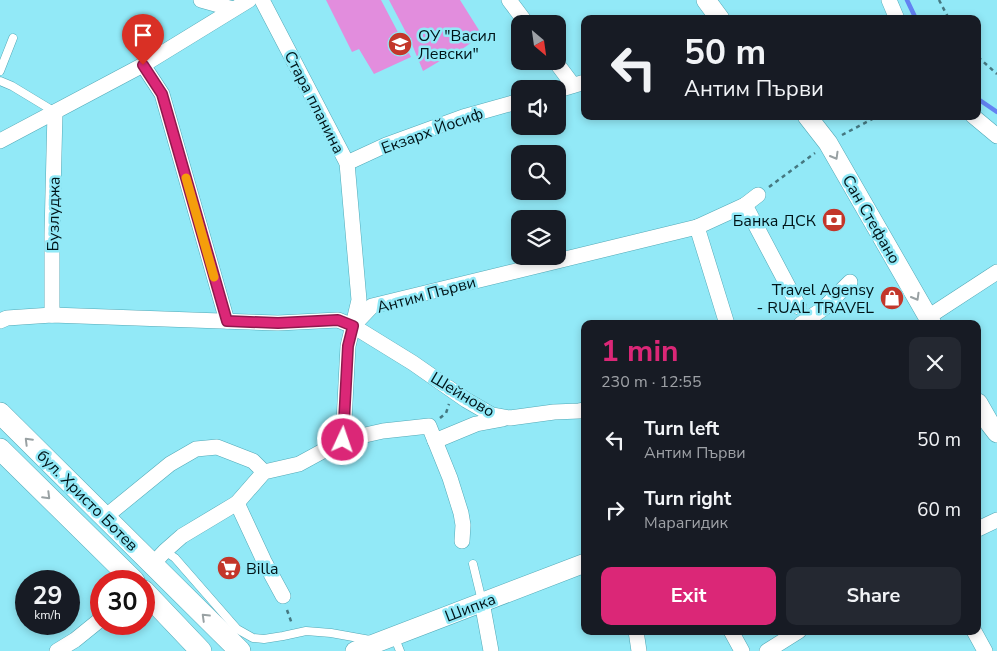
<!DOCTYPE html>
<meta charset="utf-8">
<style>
body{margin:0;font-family:"Nunito Sans",sans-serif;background:#242831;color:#f1f3f6;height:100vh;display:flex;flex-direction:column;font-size:19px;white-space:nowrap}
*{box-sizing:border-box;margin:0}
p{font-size:16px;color:#9ea1a6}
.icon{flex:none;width:28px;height:28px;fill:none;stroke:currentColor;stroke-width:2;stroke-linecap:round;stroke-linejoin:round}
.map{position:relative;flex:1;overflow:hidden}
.drawer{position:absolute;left:581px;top:320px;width:400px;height:315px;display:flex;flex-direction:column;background:#171b24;border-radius:10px;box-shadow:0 2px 8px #0003}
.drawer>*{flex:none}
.top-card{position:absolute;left:581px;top:15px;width:400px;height:105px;border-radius:10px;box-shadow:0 2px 8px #0003;background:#171b24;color:#f1f3f6;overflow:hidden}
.needle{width:32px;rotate:151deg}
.buttons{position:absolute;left:511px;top:15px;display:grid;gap:10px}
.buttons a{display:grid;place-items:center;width:55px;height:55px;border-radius:10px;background:#171b24;box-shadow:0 2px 8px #0003;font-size:25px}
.speed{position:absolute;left:15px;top:570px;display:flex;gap:10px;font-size:25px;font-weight:700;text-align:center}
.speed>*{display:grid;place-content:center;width:65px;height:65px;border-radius:50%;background:#171b24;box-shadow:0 2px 8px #0003;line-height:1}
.speed small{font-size:12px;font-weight:400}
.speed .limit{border:8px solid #d22;background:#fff;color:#111}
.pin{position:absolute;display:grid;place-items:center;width:42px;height:42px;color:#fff;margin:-51px -21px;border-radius:50% 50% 50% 0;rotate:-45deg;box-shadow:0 0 5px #0007}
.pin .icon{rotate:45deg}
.me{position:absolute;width:55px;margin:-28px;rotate:3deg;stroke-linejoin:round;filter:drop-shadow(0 0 4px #0008)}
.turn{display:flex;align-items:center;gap:18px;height:105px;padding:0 20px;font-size:22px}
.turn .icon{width:65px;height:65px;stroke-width:2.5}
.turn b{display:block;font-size:35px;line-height:42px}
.round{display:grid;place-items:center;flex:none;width:52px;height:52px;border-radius:10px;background:#242831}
.headline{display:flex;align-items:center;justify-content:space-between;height:85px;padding:0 20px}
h1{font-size:30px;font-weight:700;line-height:38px;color:#db2777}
.primary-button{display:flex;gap:10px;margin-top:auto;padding:10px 20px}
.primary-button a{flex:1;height:58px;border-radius:10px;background:#db2777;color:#fff;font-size:20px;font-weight:700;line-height:58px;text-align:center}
.primary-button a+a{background:#242831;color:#f1f3f6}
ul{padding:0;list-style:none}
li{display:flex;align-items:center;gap:15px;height:70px;padding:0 20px}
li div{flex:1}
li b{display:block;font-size:19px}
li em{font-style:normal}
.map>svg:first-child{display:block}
.green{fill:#e28ddd}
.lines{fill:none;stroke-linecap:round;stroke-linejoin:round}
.stream{stroke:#6382f2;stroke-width:4.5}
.service-casing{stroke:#52a9b7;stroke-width:9}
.minor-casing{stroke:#52a9b7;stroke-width:16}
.tertiary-casing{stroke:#52a9b7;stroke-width:20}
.secondary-casing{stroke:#52a9b7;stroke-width:22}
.path{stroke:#457881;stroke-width:2.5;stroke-dasharray:4 4;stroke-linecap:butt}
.service{stroke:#fff;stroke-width:8}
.minor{stroke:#fff;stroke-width:15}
.tertiary{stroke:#fff;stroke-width:19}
.secondary{stroke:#fff;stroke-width:21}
.oneway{stroke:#99a1a3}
.route-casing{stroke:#8e194d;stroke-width:12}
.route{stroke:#db2777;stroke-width:9}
.slow{stroke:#f59e0b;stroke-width:9}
.labels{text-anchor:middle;stroke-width:5;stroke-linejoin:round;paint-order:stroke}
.poi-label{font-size:16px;fill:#001418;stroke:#92e9f7;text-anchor:start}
.street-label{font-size:16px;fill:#001418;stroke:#92e9f7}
</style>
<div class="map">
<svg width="997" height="651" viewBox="0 0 997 651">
<rect width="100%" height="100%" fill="#92e9f7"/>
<g class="green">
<path d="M326,0H381L411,57L374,74L359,49L352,52Z"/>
<path d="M389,0H460L482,35L458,52L457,51L423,71L411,42Z"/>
</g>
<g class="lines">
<g class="stream">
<path d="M907,0L916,19"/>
<path d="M978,99L997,112"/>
</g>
<g class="service-casing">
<g id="service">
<path d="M0,71L13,38"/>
<path d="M0,81L12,86L55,112"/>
<path d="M165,551L175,558L237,629L253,638L264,639L283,636L306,631L331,633L370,640"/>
<path d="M473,564L482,601"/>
<path d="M394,636L400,651"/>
</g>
</g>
<g class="minor-casing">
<g id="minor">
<path d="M201,0L233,9"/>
<path d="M262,0L347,163L359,300L348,346L343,440"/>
<path d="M509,0L527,24"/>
<path d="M889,0L897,19"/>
<path d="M555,61L573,85"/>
<path d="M143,65L162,94L227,321"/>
<path d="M558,90L585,82"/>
<path d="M973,116L997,136"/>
<path d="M0,141L143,65L249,0"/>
<path d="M347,163L386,145L463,117L520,101"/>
<path d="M745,205L799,307"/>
<path d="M697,227L727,324"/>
<path d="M52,315V234L55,112"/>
<path d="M928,317L997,272"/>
<path d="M0,321L7,318L52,315L278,323L338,320L353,326L372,306L697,227L745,205L758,195"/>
<path d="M801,324L824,308L850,282"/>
<path d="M353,326L413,363L466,400L492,415L510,418L554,412L579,411L585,410"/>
<path d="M435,441L476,424L503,419"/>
<path d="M105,517L170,464L196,449L217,447L253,461L264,472"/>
<path d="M978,529L997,520"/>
<path d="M152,565L165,551L182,536L237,503"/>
<path d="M283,596L264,561L237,503L264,472L299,464L343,440L383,431L429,426L450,478L461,513L463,525L462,541"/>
<path d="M482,602L491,651"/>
<path d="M636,631L639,651"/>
<path d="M731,631L742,651"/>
<path d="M974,631L985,651"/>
<path d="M57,651L75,640L101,619"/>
<path d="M767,651L799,631"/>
</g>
</g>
<g class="tertiary-casing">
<g id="tertiary">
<path d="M706,0L720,19"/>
<path d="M807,116L828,143L932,324"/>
<path d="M978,403L990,424L997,433"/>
<path d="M355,651L585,563"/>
</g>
</g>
<g class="secondary-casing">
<g id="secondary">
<path d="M0,413L240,651"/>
<path d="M0,449L134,581"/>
<path d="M144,591L201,651"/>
</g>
</g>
<g class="path">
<path d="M939,0L949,19"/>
<path d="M978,57L997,74"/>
<path d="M842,135L878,116"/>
<path d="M769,187L815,153"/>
<path d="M440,418L446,413L449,404"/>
<path d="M287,610L292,624"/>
</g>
<use href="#service" class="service"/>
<use href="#minor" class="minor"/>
<use href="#tertiary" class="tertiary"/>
<use href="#secondary" class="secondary"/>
</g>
<defs><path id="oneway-chevron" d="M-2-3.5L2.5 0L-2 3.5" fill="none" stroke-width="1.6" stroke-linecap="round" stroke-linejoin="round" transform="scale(1.25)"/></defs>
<g class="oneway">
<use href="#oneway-chevron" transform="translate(835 156) rotate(60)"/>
<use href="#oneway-chevron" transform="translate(916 297) rotate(60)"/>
<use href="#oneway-chevron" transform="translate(28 441) rotate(-135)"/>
<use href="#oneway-chevron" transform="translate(47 496) rotate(45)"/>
<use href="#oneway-chevron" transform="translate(205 617) rotate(-136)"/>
</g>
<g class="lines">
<g class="route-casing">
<path id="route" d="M143,65L162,94L227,321L278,323L338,320L353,326L348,346L343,440"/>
</g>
<use href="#route" class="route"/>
<path class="slow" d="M186,178L214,277"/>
</g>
<defs>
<g id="school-disc" transform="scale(1.25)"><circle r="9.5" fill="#c3362a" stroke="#92e9f7"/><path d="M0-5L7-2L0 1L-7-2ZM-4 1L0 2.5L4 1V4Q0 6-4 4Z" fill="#fff"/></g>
<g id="bank-disc" transform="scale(1.25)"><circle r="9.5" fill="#c3362a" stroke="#92e9f7"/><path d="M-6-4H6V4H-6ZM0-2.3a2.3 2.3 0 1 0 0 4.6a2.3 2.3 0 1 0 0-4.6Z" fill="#fff"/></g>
<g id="shop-disc" transform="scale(1.25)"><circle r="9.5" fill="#c3362a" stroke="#92e9f7"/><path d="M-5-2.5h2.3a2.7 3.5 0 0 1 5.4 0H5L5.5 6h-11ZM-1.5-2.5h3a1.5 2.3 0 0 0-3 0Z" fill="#fff"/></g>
<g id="supermarket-disc" transform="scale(1.25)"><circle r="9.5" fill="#c3362a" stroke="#92e9f7"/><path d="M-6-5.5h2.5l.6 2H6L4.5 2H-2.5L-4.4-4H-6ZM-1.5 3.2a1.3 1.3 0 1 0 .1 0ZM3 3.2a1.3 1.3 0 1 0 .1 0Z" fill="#fff"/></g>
</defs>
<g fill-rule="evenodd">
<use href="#school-disc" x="400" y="44"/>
<use href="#bank-disc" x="834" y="220"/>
<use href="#shop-disc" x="892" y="298"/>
<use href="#supermarket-disc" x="229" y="568"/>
</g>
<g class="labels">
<g class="poi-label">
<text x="418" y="41">ОУ "Васил<tspan x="418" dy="18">Левски"</tspan></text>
<text x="816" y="226" text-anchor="end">Банка ДСК</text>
<text x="874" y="295" text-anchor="end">Travel Agensy<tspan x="874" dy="18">- RUAL TRAVEL</tspan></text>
<text x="246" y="574">Billa</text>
</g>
<g class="street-label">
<text transform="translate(315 102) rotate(63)" y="6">Стара планина</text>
<text transform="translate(432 130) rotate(-20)" y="6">Екзарх Йосиф</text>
<text transform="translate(53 214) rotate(-89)" y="6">Бузлуджа</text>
<text transform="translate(872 219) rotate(60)" y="6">Сан Стефано</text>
<text transform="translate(426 294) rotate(-15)" y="6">Антим Първи</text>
<text transform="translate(463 394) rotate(31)" y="6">Шейново</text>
<text transform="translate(88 500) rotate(45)" y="6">бул. Христо Ботев</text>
<text transform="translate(470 607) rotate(-21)" y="6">Шипка</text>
</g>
</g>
</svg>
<div class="buttons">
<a><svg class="needle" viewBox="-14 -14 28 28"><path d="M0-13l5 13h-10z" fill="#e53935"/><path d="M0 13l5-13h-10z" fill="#9ea1a6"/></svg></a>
<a><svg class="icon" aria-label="sound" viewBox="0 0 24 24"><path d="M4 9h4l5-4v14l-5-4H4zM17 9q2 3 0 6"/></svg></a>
<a><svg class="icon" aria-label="search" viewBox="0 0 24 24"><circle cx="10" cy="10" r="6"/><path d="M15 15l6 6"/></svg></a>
<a><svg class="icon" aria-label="layers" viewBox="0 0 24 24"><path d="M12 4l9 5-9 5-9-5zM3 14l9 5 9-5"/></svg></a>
</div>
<div class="speed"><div>29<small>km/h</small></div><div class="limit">30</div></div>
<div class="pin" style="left:143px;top:65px;background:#d93025"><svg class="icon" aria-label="arrive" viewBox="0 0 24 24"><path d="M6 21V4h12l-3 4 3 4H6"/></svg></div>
<svg class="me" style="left:343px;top:440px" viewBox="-20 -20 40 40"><circle r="17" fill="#db2777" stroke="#fff" stroke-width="3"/><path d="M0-11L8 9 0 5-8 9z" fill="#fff"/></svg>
<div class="top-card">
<div class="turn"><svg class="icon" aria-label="left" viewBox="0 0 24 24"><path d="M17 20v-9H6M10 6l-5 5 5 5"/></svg><div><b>50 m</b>Антим Първи</div></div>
</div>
<section class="drawer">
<div class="headline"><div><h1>1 min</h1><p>230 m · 12:55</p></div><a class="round"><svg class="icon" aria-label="close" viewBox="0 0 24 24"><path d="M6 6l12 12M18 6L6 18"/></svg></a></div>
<ul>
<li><svg class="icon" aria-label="left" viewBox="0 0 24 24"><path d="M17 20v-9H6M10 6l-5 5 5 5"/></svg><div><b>Turn left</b><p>Антим Първи</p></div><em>50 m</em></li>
<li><svg class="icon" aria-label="right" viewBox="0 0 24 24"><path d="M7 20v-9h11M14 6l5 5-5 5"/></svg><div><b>Turn right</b><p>Марагидик</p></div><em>60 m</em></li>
</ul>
<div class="primary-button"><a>Exit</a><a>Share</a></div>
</section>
</div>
